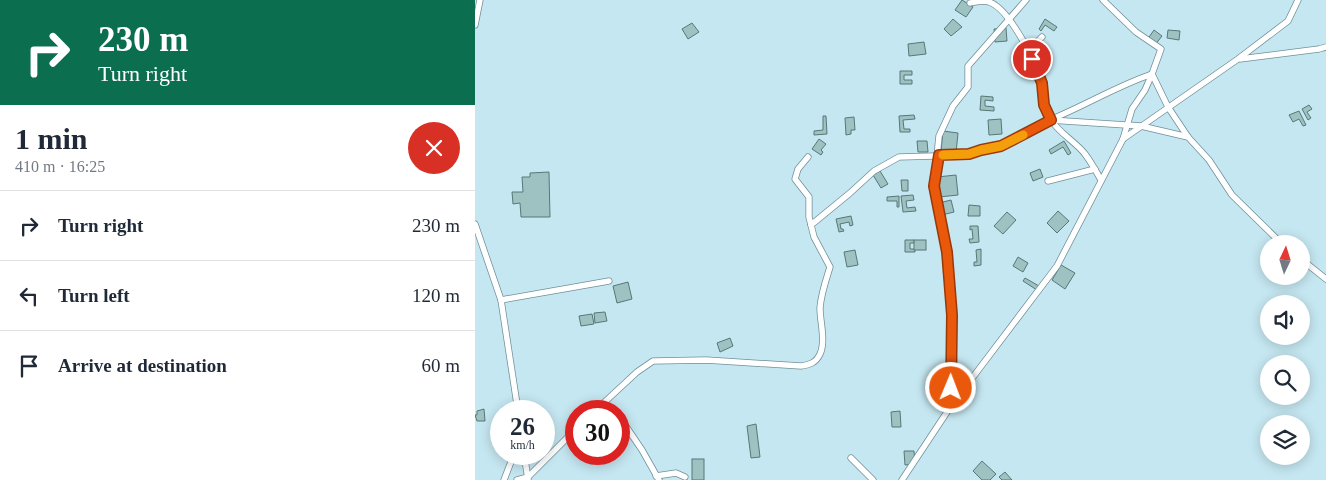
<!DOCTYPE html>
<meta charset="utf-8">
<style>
body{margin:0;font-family:Georgia,serif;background:#f2f2f3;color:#1f2937;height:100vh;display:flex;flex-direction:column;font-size:19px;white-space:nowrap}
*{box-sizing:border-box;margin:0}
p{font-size:16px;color:#747a83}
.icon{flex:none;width:28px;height:28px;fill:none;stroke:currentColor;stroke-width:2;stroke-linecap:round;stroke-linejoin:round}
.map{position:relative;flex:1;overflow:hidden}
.panel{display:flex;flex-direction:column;background:#fff;width:475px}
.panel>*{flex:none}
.top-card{background:#0b6e4f;color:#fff;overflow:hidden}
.needle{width:32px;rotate:4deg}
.controls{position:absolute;left:785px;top:235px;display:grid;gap:10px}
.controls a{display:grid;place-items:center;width:50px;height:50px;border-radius:50%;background:#fff;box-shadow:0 2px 12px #0003;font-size:25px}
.speed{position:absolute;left:15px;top:400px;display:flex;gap:10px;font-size:25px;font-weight:700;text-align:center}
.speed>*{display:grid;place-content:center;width:65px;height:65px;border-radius:50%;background:#fff;box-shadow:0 2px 12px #0003;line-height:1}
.speed small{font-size:12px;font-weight:400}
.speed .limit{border:8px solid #d22;background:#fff;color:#111}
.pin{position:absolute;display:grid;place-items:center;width:42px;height:42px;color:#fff;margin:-21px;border:2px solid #fff;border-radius:50%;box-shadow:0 1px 5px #0007}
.me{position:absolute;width:55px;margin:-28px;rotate:1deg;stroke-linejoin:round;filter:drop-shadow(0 0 4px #0008)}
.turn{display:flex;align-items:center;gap:18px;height:105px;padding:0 15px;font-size:22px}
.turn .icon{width:65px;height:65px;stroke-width:2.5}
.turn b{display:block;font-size:35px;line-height:42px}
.round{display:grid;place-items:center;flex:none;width:52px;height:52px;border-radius:26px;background:#f2f2f3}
.overview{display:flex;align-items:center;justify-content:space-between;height:85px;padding:0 15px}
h1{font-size:30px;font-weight:600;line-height:38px}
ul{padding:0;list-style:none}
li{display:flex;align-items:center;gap:15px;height:70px;padding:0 15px;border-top:1px solid #e0e1e3}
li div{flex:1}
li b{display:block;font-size:19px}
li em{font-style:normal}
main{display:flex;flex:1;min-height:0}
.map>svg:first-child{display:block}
.building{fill:#9ec2c2;stroke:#567877}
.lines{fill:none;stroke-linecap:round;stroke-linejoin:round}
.street-casing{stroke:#708f99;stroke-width:7}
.street{stroke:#fff;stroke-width:5.5}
.route-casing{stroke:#983908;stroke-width:12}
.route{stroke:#ea580c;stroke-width:9}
.slow{stroke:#f59e0b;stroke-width:9}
</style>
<main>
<section class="panel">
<div class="top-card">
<div class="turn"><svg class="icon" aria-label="right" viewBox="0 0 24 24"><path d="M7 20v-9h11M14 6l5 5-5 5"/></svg><div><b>230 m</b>Turn right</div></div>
</div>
<div class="overview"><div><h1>1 min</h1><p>410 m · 16:25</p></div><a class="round" style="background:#d93025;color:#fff"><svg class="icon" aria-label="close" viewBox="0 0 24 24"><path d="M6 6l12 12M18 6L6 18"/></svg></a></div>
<ul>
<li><svg class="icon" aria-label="right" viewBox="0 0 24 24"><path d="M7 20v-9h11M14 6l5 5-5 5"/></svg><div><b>Turn right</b></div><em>230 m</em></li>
<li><svg class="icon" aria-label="left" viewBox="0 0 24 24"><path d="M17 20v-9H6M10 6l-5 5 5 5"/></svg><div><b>Turn left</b></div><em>120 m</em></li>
<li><svg class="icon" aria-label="arrive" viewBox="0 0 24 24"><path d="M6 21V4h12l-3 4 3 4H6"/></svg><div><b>Arrive at destination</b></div><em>60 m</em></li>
</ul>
</section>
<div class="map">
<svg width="851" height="480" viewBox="0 0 851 480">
<rect width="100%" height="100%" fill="#c5e7f1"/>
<g class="building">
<path d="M487,0L498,7L491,17L480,10Z"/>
<path d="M478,19L487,27L476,36L469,29Z"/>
<path d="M570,19L582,27L579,31L570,25L566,31L564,29Z"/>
<path d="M217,23L224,32L213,39L207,29Z"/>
<path d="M531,28L532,41L520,42L519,29Z"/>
<path d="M679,30L687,36L680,45L672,40Z"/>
<path d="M693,30L705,31L704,40L692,38Z"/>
<path d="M449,42L451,54L434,56L433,44Z"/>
<path d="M425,71H437V75H429V80H437V84H425Z"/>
<path d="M506,96L518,97V101L510,100V106L519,107V111L505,110Z"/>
<path d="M834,105L837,109L832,112L836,118L833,120L827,109Z"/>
<path d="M824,111L831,125L828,126L824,119L818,122L814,115Z"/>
<path d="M439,115L440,119L428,120L429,129H435V132H425L424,116Z"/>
<path d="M348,116H351L352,134L339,135V131L348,130Z"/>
<path d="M379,117L380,130H376V134L371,135L370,118Z"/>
<path d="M526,119L527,134L514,135L513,120Z"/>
<path d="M468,131L483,133L481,153L466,151Z"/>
<path d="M344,139L351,144L346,150L348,152L346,155L337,149Z"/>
<path d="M442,141H452L453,152H443Z"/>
<path d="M589,141L596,153L593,155L588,147L576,154L574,150Z"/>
<path d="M565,169L568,177L558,181L555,173Z"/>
<path d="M405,171L413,184L406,188L398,175Z"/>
<path d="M74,172L75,217H46L45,203L38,204L37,192H48L47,177H55V173Z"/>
<path d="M481,175L483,195L464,197L462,177Z"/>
<path d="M426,180H433V191H427Z"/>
<path d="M438,195L439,200L431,201L432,208L440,207L441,211L428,212L426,196Z"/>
<path d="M424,196V207H422V201H412V197Z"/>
<path d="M476,200L479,212L467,215L464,203Z"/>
<path d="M494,205L505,206V216H493Z"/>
<path d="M583,211L594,221L582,233L572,223Z"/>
<path d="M532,212L541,220L528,234L519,226Z"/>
<path d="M376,216L378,225L375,226L374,222L365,224L366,229H368L369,231L364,232L361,219Z"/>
<path d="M495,226H503L504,242L495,243L494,239H498L497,229L495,230Z"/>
<path d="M430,240H439V243H435V249H440V252H430Z"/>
<rect x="439" y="240" width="12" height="10"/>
<path d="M506,249V265L499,266V262H502L501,250Z"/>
<path d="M380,250L383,265L372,267L369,252Z"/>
<path d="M543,257L553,263L548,272L538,266Z"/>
<path d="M586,265L600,273L590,289L577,280Z"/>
<path d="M550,278L564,286L562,290L548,281Z"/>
<path d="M153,282L157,299L142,303L138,286Z"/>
<path d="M130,312L132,321L120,323L119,313Z"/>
<path d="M117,314L119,324L106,326L104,316Z"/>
<path d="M255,338L258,346L245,352L242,343Z"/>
<path d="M482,380L483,394L472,395L471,381Z"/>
<path d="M9,409L10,421H2L0,415H2V411Z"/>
<path d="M425,411L426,427H417L416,412Z"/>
<path d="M281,424L285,457L276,458L272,426Z"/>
<path d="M429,451H439L440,464L430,465Z"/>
<rect x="217" y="459" width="12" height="21"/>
<path d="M507,461L521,474L515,480H507L498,471Z"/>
<path d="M530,472L537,480H527L524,477Z"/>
</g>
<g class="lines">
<g class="street-casing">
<g id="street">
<path d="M628,0L661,32L686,49L677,74L693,107L713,137L734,160L757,195L807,244"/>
<path d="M495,3C501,2 508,0 514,2C534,8 560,61 567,81C571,94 567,105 575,118C582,132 600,141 610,154C616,162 621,171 626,180"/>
<path d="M0,25L5,0"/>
<path d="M553,51L567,37"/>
<path d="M765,59L844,49L851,47"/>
<path d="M577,119C611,105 642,86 677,74"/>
<path d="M648,139L657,109L670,90L677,74"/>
<path d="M333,157L323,169L320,179L334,197V217L336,225"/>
<path d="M573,181L620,169"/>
<path d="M0,224L26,300L43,411"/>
<path d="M826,259L851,279"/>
<path d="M26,300L134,281"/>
<path d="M128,405L137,411"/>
<path d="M476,406L477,315L472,251L459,186L464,136L478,106L493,87V66L551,0"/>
<path d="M120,411L162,372L178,361L231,360L326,366C334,365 341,363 345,354C351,341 345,322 345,308C346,294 351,280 355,267L339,237L336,225L375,193L399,171L424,157L494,155L506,150L526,146L575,120L666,126L713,137"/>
<path d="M144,416L167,450L184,480"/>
<path d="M49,454L53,479"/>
<path d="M376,458L398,480"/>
<path d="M181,476L201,473L210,477"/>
<path d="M29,480L39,454"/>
<path d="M42,480L53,477L101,429"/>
<path d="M427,480L476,406L582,266L648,139L763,59L813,21L823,0"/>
</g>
</g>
<use href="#street" class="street"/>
</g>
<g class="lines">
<g class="route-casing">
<path id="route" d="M476,388L477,315L472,252L459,186L464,155L494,154L506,150L526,146L576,120L569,105L567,83L557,59"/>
</g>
<use href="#route" class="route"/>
<path class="slow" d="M468,155L494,154L506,150L526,146L548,135"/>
</g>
</svg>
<div class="controls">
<a><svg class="needle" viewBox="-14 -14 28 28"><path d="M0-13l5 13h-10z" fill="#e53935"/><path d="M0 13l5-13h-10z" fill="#747a83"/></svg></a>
<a><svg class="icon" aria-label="sound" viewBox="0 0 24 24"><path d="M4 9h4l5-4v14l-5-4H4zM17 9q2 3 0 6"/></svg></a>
<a><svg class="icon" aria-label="search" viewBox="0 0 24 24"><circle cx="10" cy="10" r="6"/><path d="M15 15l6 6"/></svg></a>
<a><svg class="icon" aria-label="layers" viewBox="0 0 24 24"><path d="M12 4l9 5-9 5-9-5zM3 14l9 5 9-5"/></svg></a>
</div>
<div class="speed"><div>26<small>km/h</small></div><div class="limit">30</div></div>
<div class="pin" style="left:557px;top:59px;background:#d93025"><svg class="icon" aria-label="arrive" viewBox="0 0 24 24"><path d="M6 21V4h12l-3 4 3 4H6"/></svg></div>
<svg class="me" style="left:476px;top:388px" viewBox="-20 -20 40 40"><circle r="17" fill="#ea580c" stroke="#fff" stroke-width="3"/><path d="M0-11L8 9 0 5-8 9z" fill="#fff"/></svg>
</div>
</main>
